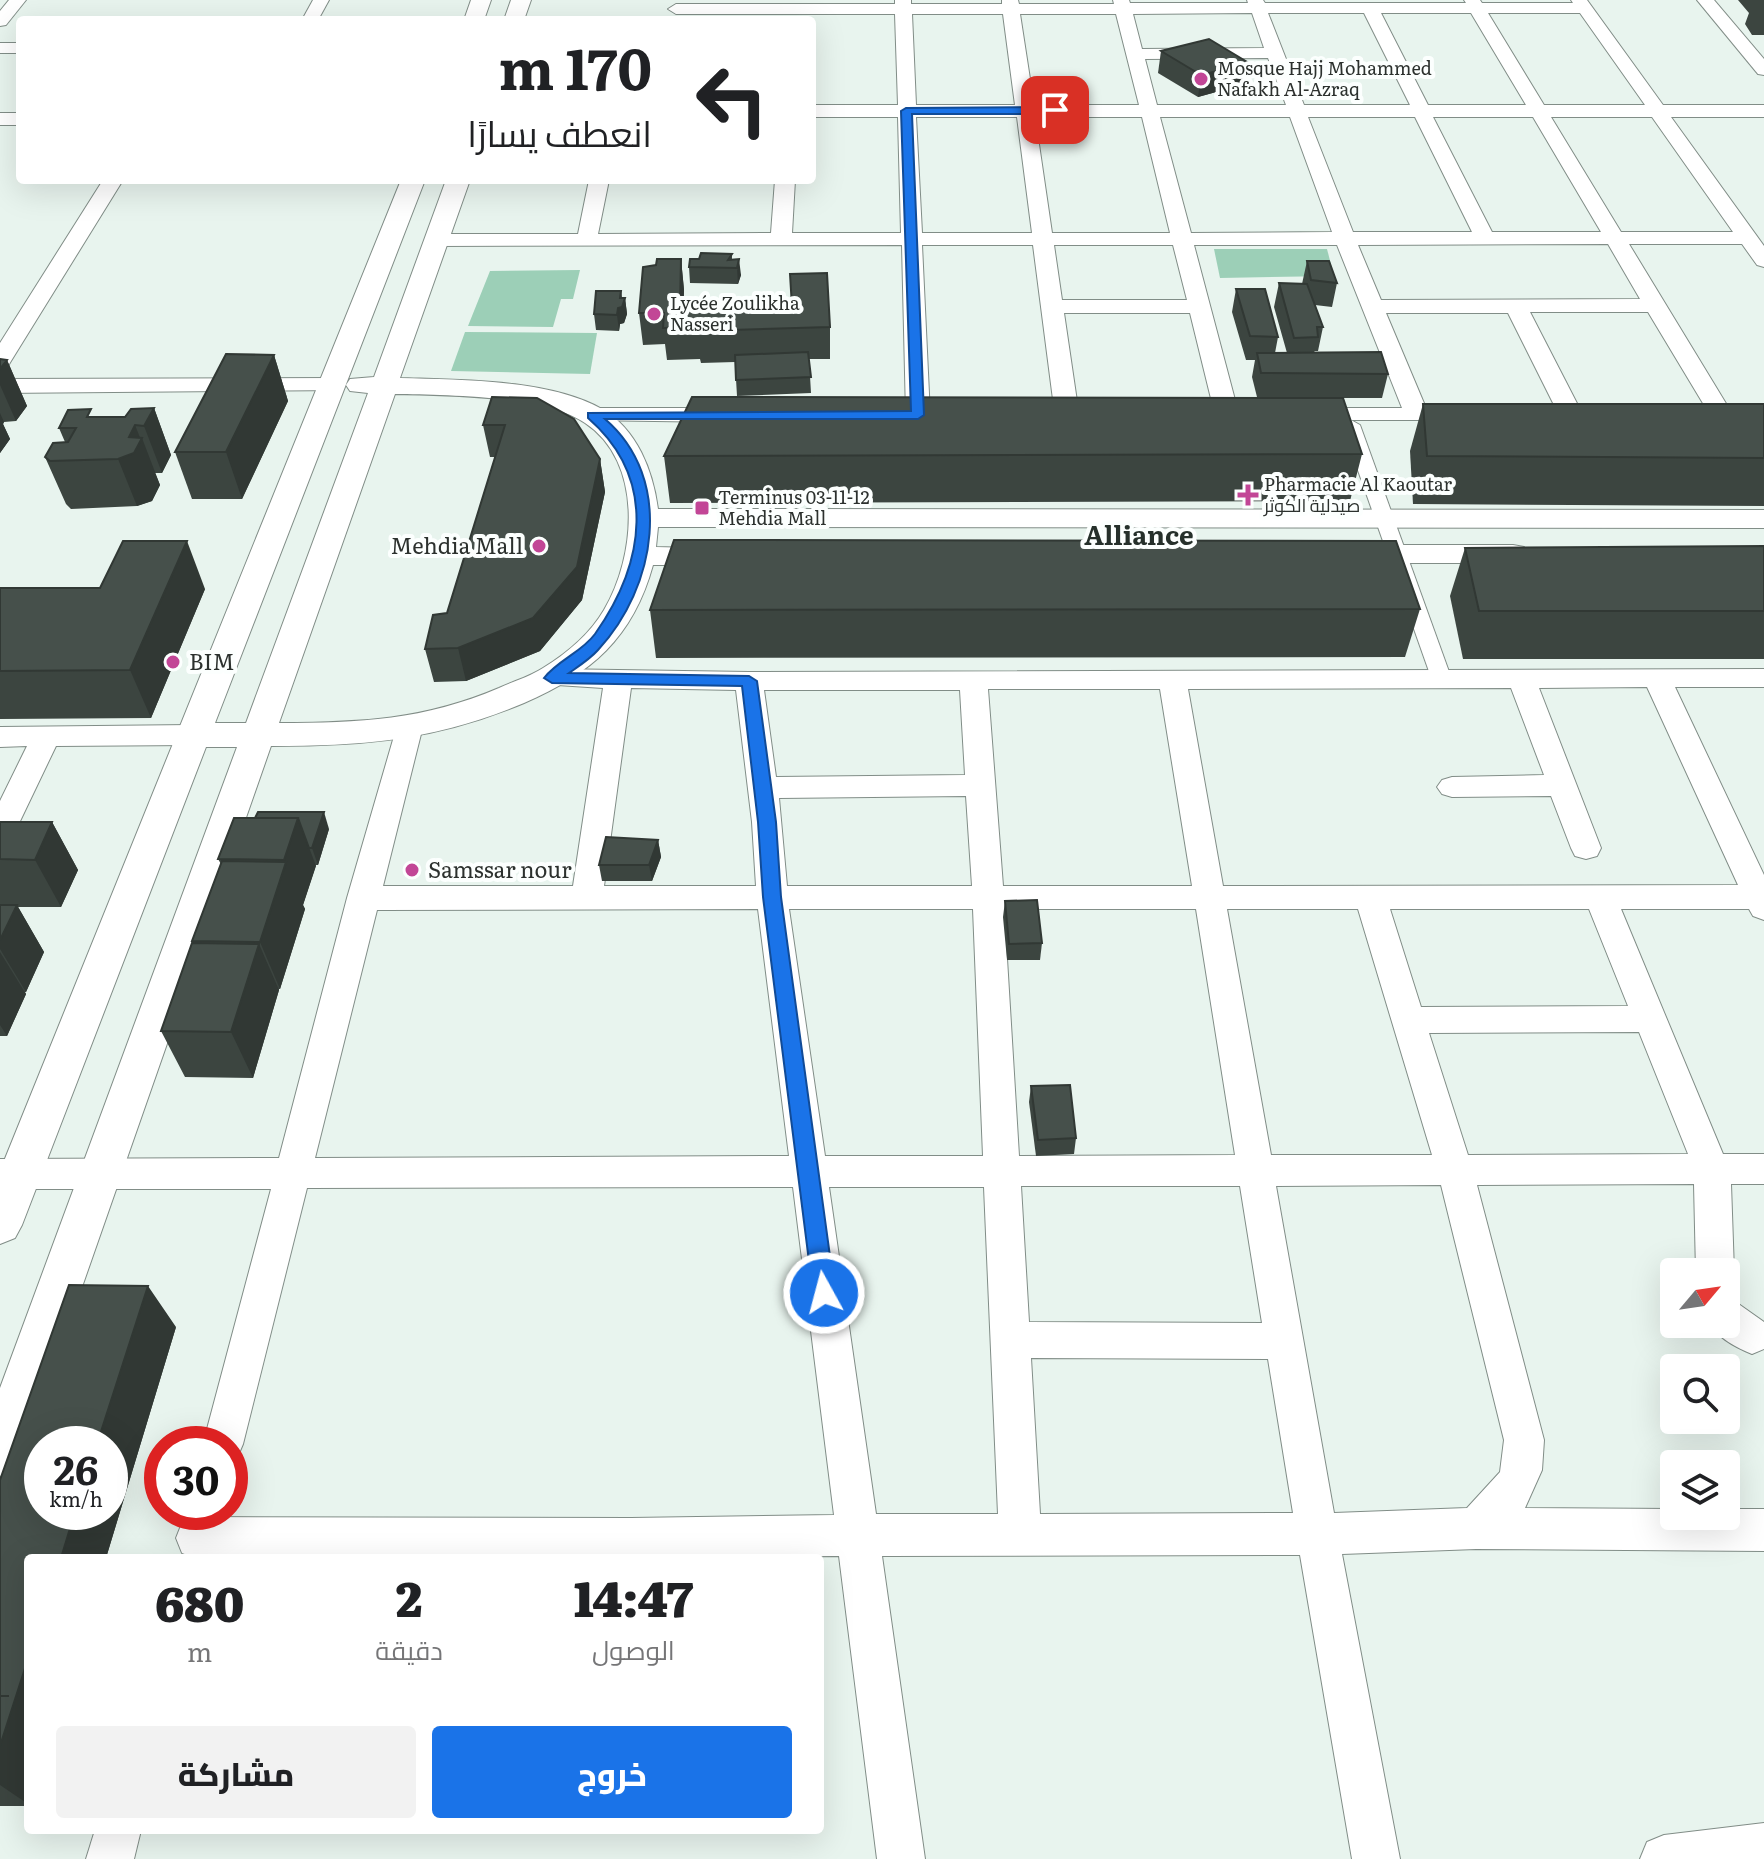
<!DOCTYPE html>
<html lang="ar">
<meta charset="utf-8">
<style>
body{margin:0;font-family:Literata,Cairo,serif;background:#f2f2f2;color:#202124;direction:rtl;height:100vh;display:flex;flex-direction:column;font-size:30px;white-space:nowrap}
*{box-sizing:border-box;margin:0}
p{font-size:26px;color:#757577}
.icon{flex:none;width:44px;height:44px;fill:none;stroke:currentColor;stroke-width:2;stroke-linecap:round;stroke-linejoin:round}
.map{position:relative;flex:1;overflow:hidden;direction:ltr}
.drawer{position:absolute;left:24px;top:1554px;width:800px;height:280px;display:flex;flex-direction:column;background:#fff;border-radius:8px;box-shadow:0 8px 32px #0002;direction:rtl}
.drawer>*{flex:none}
.guide{position:absolute;left:16px;top:16px;width:800px;height:168px;border-radius:8px;box-shadow:0 8px 32px #0002;direction:rtl;background:#fff;color:#202124;overflow:hidden}
.needle{width:52px;rotate:61deg}
.buttons{position:absolute;left:1660px;top:1258px;display:grid;gap:16px}
.buttons a{display:grid;place-items:center;width:80px;height:80px;border-radius:8px;background:#fff;box-shadow:0 8px 32px #0002;font-size:40px}
.speed{position:absolute;left:24px;top:1426px;display:flex;gap:16px;font-size:40px;font-weight:700;text-align:center}
.speed>*{display:grid;place-content:center;width:104px;height:104px;border-radius:50%;background:#fff;box-shadow:0 8px 32px #0002;line-height:1}
.speed small{font-size:20px;font-weight:400}
.speed .limit{border:12px solid #d22;background:#fff;color:#111}
.pin{position:absolute;display:grid;place-items:center;width:68px;height:68px;color:#fff;margin:-34px;border-radius:16px;box-shadow:0 4px 12px #0006}
.me{position:absolute;width:88px;margin:-44px;rotate:353deg;stroke-linejoin:round;filter:drop-shadow(0 0 6px #0008)}
.turn{display:flex;align-items:center;gap:28px;height:168px;padding:0 32px;font-size:36px}
.turn .icon{width:104px;height:104px;stroke-width:2.5}
.turn b{display:block;font-size:56px;line-height:68px}
.eta{display:flex;justify-content:space-evenly;align-items:center;height:136px;text-align:center}
.eta b{font-size:48px;font-weight:800;line-height:56px}
.action{display:flex;gap:16px;margin-top:auto;padding:16px 32px}
.action a{flex:1;height:92px;border-radius:8px;background:#1a73e8;color:#fff;font-size:32px;font-weight:800;line-height:92px;text-align:center}
.action a+a{background:#f2f2f2;color:#202124}
.map>svg:first-child{display:block}
.green{fill:#9ccfb7}
.lines{fill:none;stroke-linecap:round;stroke-linejoin:round}
.pedestrian-casing{stroke:#818d87;stroke-width:2}
.minor-casing{stroke:#818d87;stroke-width:2}
.tertiary-casing{stroke:#818d87;stroke-width:2}
.pedestrian{fill:#fff;fill-rule:evenodd}
.minor{fill:#fff;fill-rule:evenodd}
.tertiary{fill:#fff;fill-rule:evenodd}
.wall{fill:#3c4540}
.shaded-wall{fill:#313834}
.building{fill:#46504b;stroke:#313834;stroke-width:2}
.route{fill:#1a73e8;stroke:#114b97;stroke-width:2}
.poi-dot{fill:#c24696;stroke:#fcfffe;stroke-width:3}
.labels{text-anchor:middle;stroke-width:8;stroke-linejoin:round;paint-order:stroke}
.far-poi-label{font-size:18px;fill:#2c312e;stroke:#fcfffe;text-anchor:start}
.poi-label{font-size:22px;fill:#2c312e;stroke:#fcfffe;text-anchor:start}
.far-district-label{font-size:26px;font-weight:bold;fill:#26302b;stroke:#fcfffe}
</style>
<div class="map">
<svg width="1764" height="1859" viewBox="0 0 1764 1859">
<rect width="100%" height="100%" fill="#e8f4ee"/>
<g class="green">
<path d="M1214,249H1327L1334,276L1220,278Z"/>
<path d="M580,270L573,299H561L553,327L468,326L490,271Z"/>
<path d="M465,332L597,333L590,374L451,371Z"/>
</g>
<g class="lines">
<g class="pedestrian-casing">
<path id="pedestrian" d="M1351,420L1360,425L1452,680L1449,685L1442,687L1432,680L1342,425Z"/>
</g>
<g class="minor-casing">
<g id="minor">
<path d="M9,0H26L6,25L0,26V11Z"/>
<path d="M313,0H329L318,20H302Z"/>
<path d="M895,0H911V4H1002V0H1018L1019,4H1114L1113,0H1129L1130,3H1248L1247,0H1263L1265,3H1466L1464,0H1480L1482,3H1573L1571,0H1587L1663,105H1764V117H1671L1764,246V267L1757,265L1742,244H1629L1733,415L1729,420H1713L1648,312H1530L1583,415L1579,420H1563L1559,415L1508,313H1386L1426,408L1469,410L1473,415L1469,420H1299L1295,415L1299,410L1307,408H1402L1337,245H1194L1239,415L1235,420H1219L1215,415L1190,313H1064L1079,415L1075,420H1059L1055,415L1033,245H922L930,415L926,420H910L906,415L902,245L436,246L426,240L436,234H578L589,180H609L598,234L771,233L775,180H795L792,233H901L898,117H812V105H898L895,14H676L668,9L676,4H895ZM1252,13L1264,48L1142,49L1133,14ZM1268,13H1364L1410,105H1304ZM1381,13H1471L1526,105H1428ZM1488,13H1580L1645,105H1544ZM912,14H1003L1015,105H916ZM1020,14H1116L1139,105H1034ZM1268,58L1286,105H1157L1145,59ZM916,117H1017L1032,233H922ZM1035,117H1142L1170,233H1052ZM1160,117H1290L1332,232L1191,233ZM1308,117H1415L1472,232H1353ZM1433,117H1533L1601,232H1492ZM1551,117H1652L1733,232H1621ZM1608,244L1640,299L1381,300L1358,245ZM1054,245H1173L1187,300H1062Z"/>
<path d="M1697,0H1714L1764,59V75L1758,74Z"/>
<rect x="0" y="43" width="20" height="10"/>
<rect x="0" y="113" width="20" height="12"/>
<path d="M103,180H123L11,361L8,366L0,368V343Z"/>
<path d="M334,378L342,380L345,385L342,390L0,393V379Z"/>
<path d="M592,408H725L733,410L737,415L733,420L725,422L584,420L580,415L584,410Z"/>
<path d="M552,669L749,672L1764,669V687H1675L1764,875V920L1753,916L1749,909H1621L1723,1154H1764V1184H1731L1734,1272L1728,1284L1726,1285V1272H1696L1694,1184L1477,1185L1544,1440L1542,1470L1525,1508L1674,1509V1516H1726V1509H1764V1551L1476,1549L1342,1554L1400,1859H1352L1300,1555L882,1556L925,1859H877L839,1556L195,1558L182,1553L176,1538L182,1523L197,1517L631,1518L834,1515L793,1187L307,1188L243,1444L237,1458L230,1461V1444H203L271,1189H0V1159L279,1158L347,898L399,719L409,716L419,719L423,726L383,886H573L603,688L542,684L538,678L542,672ZM1647,687L1738,885L1223,886L1188,689L1511,688L1544,775L1452,777L1442,780L1437,787L1442,794L1452,797L1551,796L1571,848L1575,856L1586,859L1597,856L1601,848L1539,688ZM631,688L736,690L752,822L756,886H604ZM988,689H1160L1192,886H1003ZM764,690H960L965,775L776,777ZM966,796L972,886H787L779,798ZM758,909L789,1156L315,1158L377,910ZM789,909H973L983,1156H825ZM1004,909H1196L1235,1155L1019,1156ZM1227,909H1358L1432,1155H1271ZM1390,909H1589L1628,1006L1421,1007ZM1639,1032L1688,1154L1468,1155L1429,1033ZM1441,1185L1504,1440L1500,1472L1467,1508L1334,1513L1276,1186ZM1021,1186H1240L1262,1323L1029,1322ZM829,1187H984L998,1514H876ZM1031,1358L1268,1359L1293,1513L1040,1514Z"/>
<path d="M192,725L202,728L206,735L202,742L192,745L56,746L11,840L0,843V801L27,746L0,747V727Z"/>
<path d="M1726,1300L1740,1305L1764,1322V1349L1752,1354C1737,1348 1718,1338 1710,1324H1726Z"/>
<path d="M1764,1823V1859H1640L1647,1842L1664,1835Z"/>
<path d="M95,1830H141L134,1859H86Z"/>
</g>
</g>
<g class="tertiary-casing">
<g id="tertiary">
<path d="M471,0H491L484,20H464Z"/>
<path d="M511,0H531L524,20H504Z"/>
<path d="M401,180H425L215,723H246L368,393L350,391L346,385L350,379L374,377L446,180H470L400,378C460,380 549,379 602,409C637,429 653,471 658,509L1764,510V528L658,527L656,547L732,549L736,556L732,563L721,565H653C633,638 591,674 524,703C436,740 366,746 271,746L24,1453L17,1469L0,1476V1388L237,747H206L22,1225L15,1238L0,1244V1171ZM395,394C445,395 544,395 585,423C644,462 636,556 604,610C590,634 566,654 543,668C529,677 514,681 499,688C424,720 360,723 279,723Z"/>
<path d="M1351,545H1513L1524,547L1528,554L1524,561L1513,563H1351L1340,561L1336,554L1340,547Z"/>
</g>
</g>
<use href="#pedestrian" class="pedestrian"/>
<use href="#minor" class="minor"/>
<use href="#tertiary" class="tertiary"/>
</g>
<g class="wall">
<path d="M1738,0H1764V35H1752L1745,24L1749,13Z"/>
<path d="M1161,51L1249,63L1245,84L1198,97L1158,73Z"/>
<path d="M732,254V260L741,275L738,284L690,283L689,267L699,259Z"/>
<path d="M681,259L684,290L683,310L830,327V359H809L811,393L737,396L735,362L701,363L700,359L667,360L665,344L643,345L639,313L656,265Z"/>
<path d="M1307,261L1337,283L1332,307L1315,305L1323,327L1318,351H1315L1314,352L1388,374L1382,398H1343L1362,454L1350,501L670,503L664,456L1257,397L1252,377L1255,360H1246L1232,312L1236,289L1278,337L1275,353H1287L1274,307L1279,283L1302,284Z"/>
<path d="M621,291L622,298H625L627,314L624,323L620,324L619,331L596,330L594,314Z"/>
<path d="M274,355L288,401L242,499H192L175,452Z"/>
<path d="M0,359L7,360L27,406L16,421L4,422L3,424L10,439L0,453Z"/>
<path d="M492,397L600,459L605,492L582,600L540,651L466,681L434,682L425,649L447,613L495,457H490L483,425Z"/>
<path d="M1423,404H1764V506L1413,504L1410,451Z"/>
<path d="M154,408L171,455L162,473H155L160,485L152,501L137,506L71,509L66,504L45,457L65,442L59,428L94,417H125Z"/>
<path d="M1764,546V659H1463L1450,596L1465,548Z"/>
<path d="M0,588L205,589L151,718L0,719Z"/>
<path d="M1420,609L1405,657L656,658L650,610Z"/>
<path d="M0,822H52L78,870L61,907H18L44,952L26,992H25L26,994L7,1036H0Z"/>
<path d="M329,829L318,865H316L303,905L305,909L280,989H279V990L253,1078L185,1077L161,1031L221,864L218,859Z"/>
<path d="M658,840L661,857L652,881H602L599,865Z"/>
<path d="M1005,901L1042,943L1040,960H1007L1003,917Z"/>
<path d="M1031,1086L1076,1138L1074,1154L1036,1156L1029,1102Z"/>
<path d="M176,1327L106,1558H28V1806H0V1480Z"/>
</g>
<g class="shaded-wall">
<path d="M1249,63L1245,84L1198,97L1201,75Z"/>
<path d="M681,259L684,290L683,328L680,311Z"/>
<path d="M739,259L741,275L738,284L737,268Z"/>
<path d="M621,291L622,305L625,298L627,314L624,323L620,324L619,331L617,315Z"/>
<path d="M274,355L288,401L242,499L226,452Z"/>
<path d="M7,360L27,406L16,421L0,385V369Z"/>
<path d="M154,408L171,455L162,473L144,426Z"/>
<path d="M0,413L4,422L3,424L10,439L0,453Z"/>
<path d="M135,425L141,440L142,438L160,485L152,501L137,506L118,459Z"/>
<path d="M600,459L605,492L582,600L540,651L466,681L458,648Z"/>
<path d="M187,541L205,589L151,718L130,670Z"/>
<path d="M324,812L329,829L318,865L312,848Z"/>
<path d="M298,818L316,866L303,905L305,909L280,989L260,942L286,863L284,860Z"/>
<path d="M52,822L78,870L61,907L35,860Z"/>
<path d="M658,840L661,857L652,881L649,865Z"/>
<path d="M17,905L44,952L26,992L0,949V940Z"/>
<path d="M259,944L279,990L253,1078L231,1032Z"/>
<path d="M0,952L26,994L7,1036L0,1025Z"/>
<path d="M148,1286L176,1327L106,1558H61L75,1512H110V1444H97Z"/>
<path d="M28,1659V1804L0,1785V1746Z"/>
</g>
<g class="building">
<path d="M1209,39L1249,63L1201,75L1161,51Z"/>
<path d="M701,253L732,254L728,260L739,259L737,268L689,267L690,259H699Z"/>
<path d="M657,259H681L680,311L792,307L790,274L827,273L830,327L698,331V327L663,328L664,313H639L643,267L656,265Z"/>
<path d="M1307,261H1329L1337,283L1311,280Z"/>
<path d="M1279,283L1307,284L1323,327H1317L1318,337L1294,338Z"/>
<path d="M1236,289H1265L1278,337L1250,336Z"/>
<path d="M596,291H621L620,298H625L622,307L618,308L617,315L594,314Z"/>
<path d="M808,352L811,377L736,380L735,355Z"/>
<path d="M1381,352L1388,374L1261,373L1257,353Z"/>
<path d="M226,354L274,355L226,452H175Z"/>
<path d="M0,359L7,360L0,369Z"/>
<path d="M492,397L537,398L574,419L600,459L577,567L533,618L458,648L425,649L433,615L447,613L505,425H483Z"/>
<path d="M692,397L1343,398L1362,454L664,456Z"/>
<path d="M1423,404H1764V458L1427,456Z"/>
<path d="M154,408L144,426L135,425L129,437L142,438L134,453L118,459L50,461L45,457L53,443L68,442L76,428H59L68,410L91,409L87,417H125L131,409Z"/>
<path d="M674,540L1396,541L1420,609L650,610Z"/>
<path d="M123,541H187L130,670L0,671V588H100Z"/>
<path d="M1764,546V611H1479L1465,548Z"/>
<path d="M258,812H324L312,848H309L298,818H255Z"/>
<path d="M234,818H298L284,860L218,859Z"/>
<path d="M0,822H52L35,860L0,859Z"/>
<path d="M606,837L658,840L649,865H599Z"/>
<path d="M222,861L286,862L260,942L192,941Z"/>
<path d="M1037,900L1042,943L1009,944L1005,901Z"/>
<path d="M0,905H17L0,940Z"/>
<path d="M192,943L259,944L231,1032L161,1031Z"/>
<path d="M1070,1085L1076,1138L1038,1140L1031,1086Z"/>
<path d="M69,1285L148,1286L97,1444H42V1512H75L61,1558H28V1659L0,1746V1696H9H0V1480Z"/>
</g>
<path class="route" d="M906,108L1055,107L1060,110L1055,114H912L924,415L918,419H605C675,479 656,588 598,650C590,659 579,666 569,673L749,676L757,681L776,822L781,897L835,1293L832,1300L824,1303L817,1300L813,1293L763,897L758,822L742,686L552,683L544,678C558,660 582,652 595,634C645,563 658,479 588,418V413L911,411L901,111Z"/>
<g class="poi-dot">
<circle cx="1201" cy="79" r="8"/>
<circle cx="654" cy="314" r="8"/>
<path d="M1244 483h8v8h8v8h-8v8h-8v-8h-8v-8h8z"/>
<rect x="694" y="500" width="16" height="16" rx="4"/>
<circle cx="539" cy="546" r="8"/>
<circle cx="173" cy="662" r="8"/>
<circle cx="412" cy="870" r="8"/>
</g>
<g class="labels">
<g class="far-poi-label">
<text x="1217" y="75">Mosque Hajj Mohammed<tspan x="1217" dy="21">Nafakh Al-Azraq</tspan></text>
<text x="670" y="310">Lycée Zoulikha<tspan x="670" dy="21">Nasseri</tspan></text>
<text x="1264" y="491">Pharmacie Al Kaoutar<tspan x="1264" dy="21">صيدلية الكوثر</tspan></text>
<text x="718" y="504">Terminus 03-11-12<tspan x="718" dy="21">Mehdia Mall</tspan></text>
</g>
<g class="poi-label">
<text x="523" y="554" text-anchor="end">Mehdia Mall</text>
<text x="189" y="670">BIM</text>
<text x="428" y="878">Samssar nour</text>
</g>
<g class="far-district-label">
<text x="1139" y="545">Alliance</text>
</g>
</g>
</svg>
<div class="buttons">
<a><svg class="needle" viewBox="-14 -14 28 28"><path d="M0-13l5 13h-10z" fill="#e53935"/><path d="M0 13l5-13h-10z" fill="#757577"/></svg></a>
<a><svg class="icon" aria-label="search" viewBox="0 0 24 24"><circle cx="10" cy="10" r="6"/><path d="M15 15l6 6"/></svg></a>
<a><svg class="icon" aria-label="layers" viewBox="0 0 24 24"><path d="M12 4l9 5-9 5-9-5zM3 14l9 5 9-5"/></svg></a>
</div>
<div class="speed"><div>26<small>km/h</small></div><div class="limit">30</div></div>
<div class="pin" style="left:1055px;top:110px;background:#d93025"><svg class="icon" aria-label="arrive" viewBox="0 0 24 24"><path d="M6 21V4h12l-3 4 3 4H6"/></svg></div>
<svg class="me" style="left:824px;top:1293px" viewBox="-20 -20 40 40"><circle r="17" fill="#1a73e8" stroke="#fff" stroke-width="3"/><path d="M0-11L8 9 0 5-8 9z" fill="#fff"/></svg>
<div class="guide">
<div class="turn"><svg class="icon" aria-label="left" viewBox="0 0 24 24"><path d="M17 20v-9H6M10 6l-5 5 5 5"/></svg><div><b>170 m</b>انعطف يسارًا</div></div>
</div>
<section class="drawer">
<div class="eta">
<div><b>14:47</b><p>الوصول</p></div>
<div><b>2</b><p>دقيقة</p></div>
<div><b>680</b><p>m</p></div>
</div>
<div class="action"><a>خروج</a><a>مشاركة</a></div>
</section>
</div>
